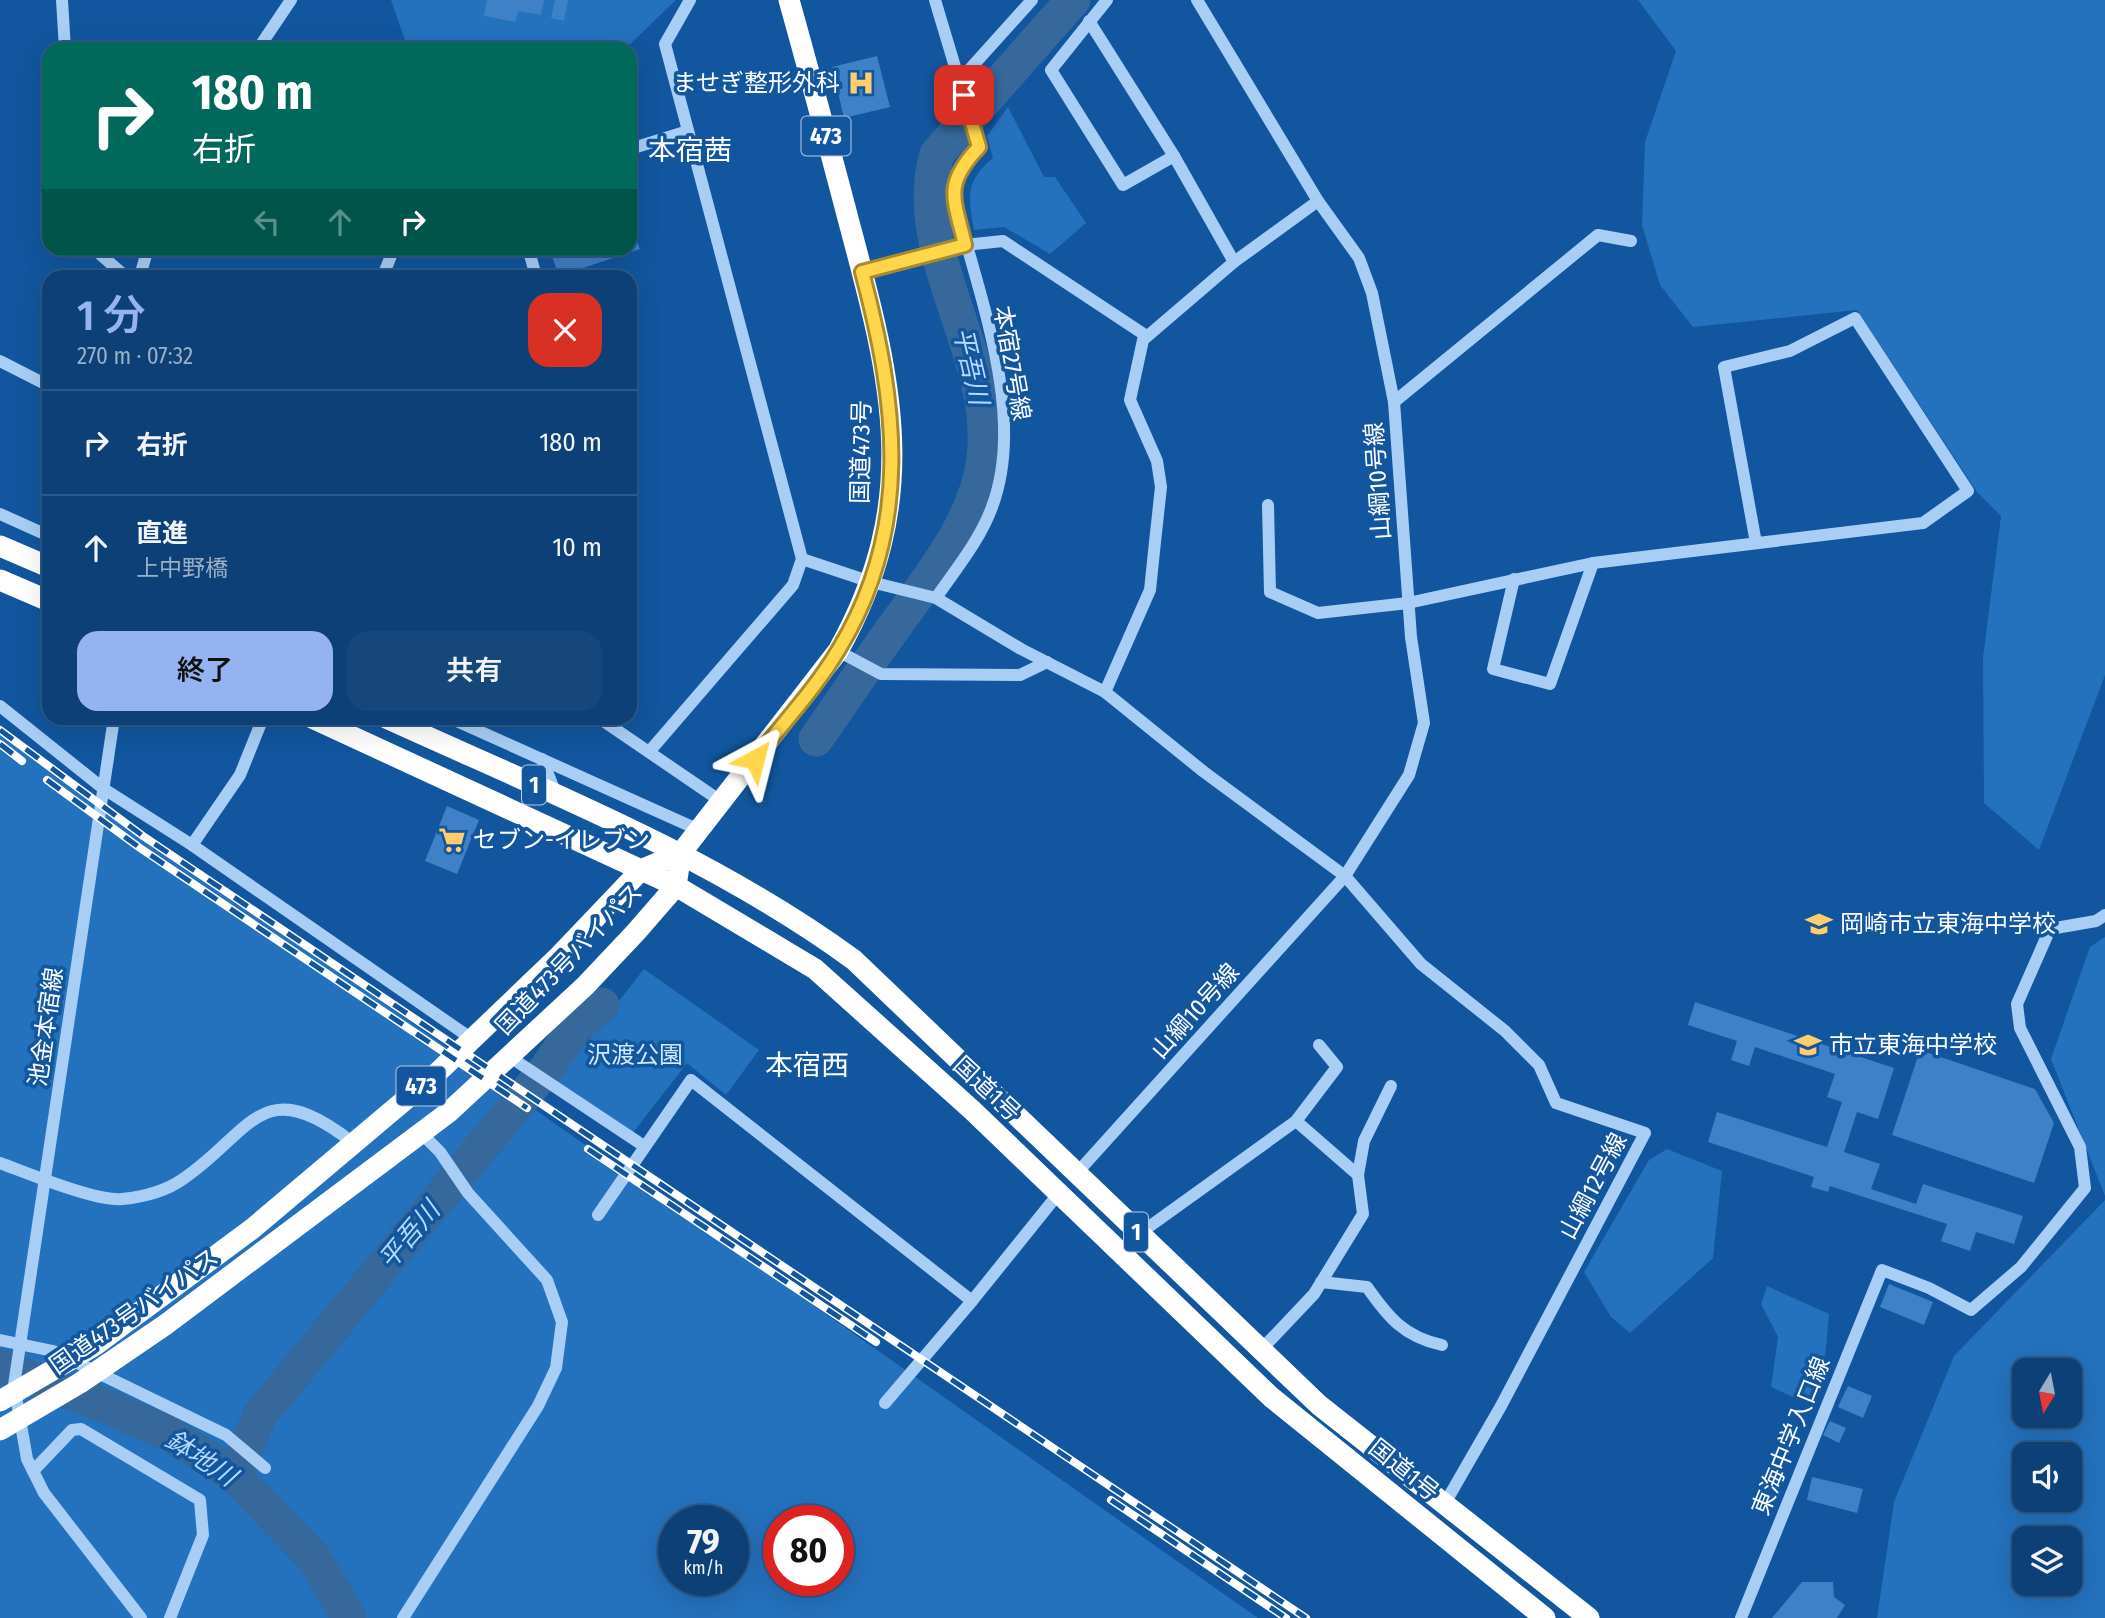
<!DOCTYPE html>
<html lang="ja">
<meta charset="utf-8">
<style>
body{margin:0;font-family:"Fira Sans Condensed","Noto Sans JP",sans-serif;background:#16477b;color:#f1f3f6;height:100vh;display:flex;flex-direction:column;font-size:26px;white-space:nowrap}
*{box-sizing:border-box;margin:0}
p{font-size:23px;color:#9aafc5}
.icon{flex:none;width:38px;height:38px;fill:none;stroke:currentColor;stroke-width:2;stroke-linecap:round;stroke-linejoin:round}
.map{position:relative;flex:1;overflow:hidden}
.side{position:absolute;left:42px;top:270px;width:595px;height:455px;display:flex;flex-direction:column;background:#0d4076;border-radius:21px;box-shadow:0 7px 28px #0002,0 0 0 2px #2d5988}
.side>*{flex:none}
.hud{position:absolute;left:42px;top:42px;width:595px;height:214px;border-radius:21px;box-shadow:0 7px 28px #0002,0 0 0 2px #2d5988;background:#00695c;color:#fff;overflow:hidden}
.needle{width:46px;rotate:190deg}
.tools{position:absolute;left:2012px;top:1358px;display:grid;gap:14px}
.tools a{display:grid;place-items:center;width:70px;height:70px;border-radius:14px;background:#0d4076;box-shadow:0 7px 28px #0002,0 0 0 2px #2d5988;font-size:35px}
.speed{position:absolute;left:658px;top:1505px;display:flex;gap:14px;font-size:35px;font-weight:700;text-align:center}
.speed>*{display:grid;place-content:center;width:91px;height:91px;border-radius:50%;background:#0d4076;box-shadow:0 7px 28px #0002,0 0 0 2px #2d5988;line-height:1}
.speed small{font-size:18px;font-weight:400}
.speed .limit{border:10px solid #d22;background:#fff;color:#111}
.pin{position:absolute;display:grid;place-items:center;width:60px;height:60px;color:#fff;margin:-30px;border-radius:14px;box-shadow:0 4px 10px #0006}
.me{position:absolute;width:77px;margin:-38px;rotate:38deg;stroke-linejoin:round;filter:drop-shadow(0 0 5px #0008)}
.turn{display:flex;align-items:center;gap:24px;height:147px;padding:0 35px;font-size:32px}
.turn .icon{width:91px;height:91px;stroke-width:2.5}
.turn b{display:block;font-size:49px;line-height:60px}
.lanes{display:flex;align-items:center;height:66px;padding:0 35px;background:#0003;justify-content:center;gap:35px;direction:ltr}
.lanes .off{opacity:.35}
.round{display:grid;place-items:center;flex:none;width:74px;height:74px;border-radius:21px;background:#16477b}
.head{display:flex;align-items:center;justify-content:space-between;height:119px;padding:0 35px}
h1{font-size:42px;font-weight:600;line-height:52px;color:#95b2f1}
.button{display:flex;gap:14px;margin-top:auto;padding:14px 35px}
.button a{flex:1;height:80px;border-radius:21px;background:#95b2f1;color:#111;font-size:28px;font-weight:600;line-height:80px;text-align:center}
.button a+a{background:#16477b;color:#f1f3f6}
ul{padding:0;list-style:none}
li{display:flex;align-items:center;gap:21px;height:105px;padding:0 35px;border-top:2px solid #2d5988}
li div{flex:1}
li b{display:block;font-size:26px}
li em{font-style:normal}
.map>svg:first-child{display:block}
.green{fill:#2471bd;fill-rule:evenodd}
.lines{fill:none;stroke-linecap:round;stroke-linejoin:round}
.river{stroke:#36689c;stroke-width:35}
.building{fill:#3e81c6}
.minor{stroke:#a8cef5;stroke-width:12}
.highway{stroke:#fff;stroke-width:21}
.rail-casing{stroke:#fff;stroke-width:8}
.rail{stroke:#11569e;stroke-width:5;stroke-dasharray:16;stroke-linecap:butt}
.route-casing{stroke:#a68a30;stroke-width:18}
.route{stroke:#ffd54a;stroke-width:12}
.labels{text-anchor:middle;stroke-width:7;stroke-linejoin:round;paint-order:stroke}
.shield{fill:#11569e;stroke:#b8cce2;stroke-width:2}
.shield-label{font-size:23px;font-weight:bold;fill:#fff}
.poi-label{font-size:24px;fill:#fff;stroke:#11569e;text-anchor:start}
.street-label{font-size:24px;fill:#fff;stroke:#11569e}
.park-label{font-size:24px;fill:#d1e7fe;stroke:#11569e}
.water-label{font-size:26px;font-style:italic;fill:#b5d8fb;stroke:#11569e}
.quarter-label{font-size:28px;fill:#fff;stroke:#11569e}
</style>
<div class="map">
<svg width="2105" height="1618" viewBox="0 0 2105 1618">
<rect width="100%" height="100%" fill="#11569e"/>
<g class="green">
<path d="M391,0H676L625,49H408Z"/>
<path d="M1638,0H2105V675L2039,850L1984,803L1983,658L2001,516L1977,492L1857,310L1693,327L1660,285L1642,225L1645,142L1676,51Z"/>
<path d="M1008,107L1044,177H1055L1086,223L1050,254L1004,227L974,230C968,197 965,181 993,158L987,136Z"/>
<path d="M0,733L1258,1618H0ZM674,1521H733V1580H674ZM779,1521H838V1580H779Z"/>
<path d="M2105,937V1196L2051,1059L2090,947Z"/>
<path d="M644,969L759,1050L726,1095L687,1063L632,1134L556,1081Z"/>
<path d="M1667,1149L1722,1171L1713,1258L1630,1333L1611,1317L1584,1272L1649,1160Z"/>
<path d="M2105,1200V1618H1877L1894,1502L1954,1356ZM2025,1370H2070V1416H2025ZM2025,1454H2070V1500H2025ZM2025,1538H2070V1584H2025Z"/>
<path d="M1767,1286L1829,1314L1824,1369L1806,1403L1771,1387L1778,1337L1761,1304Z"/>
</g>
<g class="lines">
<g class="river">
<path d="M816,739C841,703 866,666 892,630C927,581 973,526 983,465C1001,361 907,255 937,154L1073,0"/>
<path d="M0,1366L106,1406L170,1434L235,1476L314,1558L349,1618"/>
<path d="M235,1476L260,1415L547,1068L576,1026L602,1005"/>
</g>
</g>
<g class="building">
<path d="M487,0H544L541,15L518,11L515,22L484,16Z"/>
<path d="M555,0H568L564,21L551,18Z"/>
<path d="M877,56L890,107L844,118L832,67Z"/>
<path d="M630,223L640,249L559,276L549,248H630Z"/>
<path d="M447,806L479,820L457,874L425,861Z"/>
<path d="M1695,1002L1894,1068L1878,1119L1857,1112L1844,1152L1880,1164L1871,1189L1916,1204L1923,1184L2023,1216L2014,1244L1976,1232L1970,1251L1941,1241L1947,1224L1830,1186L1828,1192L1811,1187L1814,1177L1708,1142L1717,1112L1827,1147L1842,1102L1827,1097L1835,1074L1755,1047L1749,1066L1731,1060L1737,1041L1688,1025Z"/>
<path d="M1920,1050L2035,1089L2054,1123L2034,1183L1892,1135Z"/>
<path d="M1889,1284L1933,1302L1924,1325L1880,1307Z"/>
<path d="M1848,1386L1872,1396L1863,1418L1838,1407Z"/>
<path d="M1830,1421L1846,1428L1839,1443L1823,1435Z"/>
<path d="M1812,1477L1863,1489L1857,1513L1807,1500Z"/>
<path d="M1802,1582H1833L1834,1597L1845,1605L1837,1618H1772Z"/>
</g>
<g class="lines">
<g class="minor">
<path d="M62,0L65,49"/>
<path d="M935,0L979,147L960,167L953,193C975,287 1028,412 992,507C980,540 956,569 936,598"/>
<path d="M1107,0L1051,70L1123,185L1174,156"/>
<path d="M1089,21L1174,156L1234,262"/>
<path d="M258,49L291,0"/>
<path d="M959,81L1032,0"/>
<path d="M630,149L688,131"/>
<path d="M93,248L125,276"/>
<path d="M528,248L536,276"/>
<path d="M862,272L965,245L1003,241L1145,335"/>
<path d="M140,276L148,248"/>
<path d="M383,276L394,248"/>
<path d="M0,361L49,386"/>
<path d="M1394,402L1598,235L1631,241"/>
<path d="M1268,505L1270,592L1318,613L1408,603L1593,563L1923,523L1968,491L1855,318L1790,351L1724,367L1756,543"/>
<path d="M0,514L49,536"/>
<path d="M802,559L871,582L936,598L1021,649L1105,692L1204,772L1345,876L1421,964L1505,1031L1539,1065L1556,1103L1645,1133L1501,1406L1444,1505"/>
<path d="M1514,579L1493,669L1550,684L1593,563"/>
<path d="M838,651L881,674L1020,675L1047,662"/>
<path d="M1105,692L1150,590L1155,542L1161,487L1157,461L1130,400L1143,340L1234,262L1318,201"/>
<path d="M0,706L104,789L192,845L472,1039"/>
<path d="M114,718L14,1385L27,1459L44,1493L141,1618"/>
<path d="M450,718L699,830"/>
<path d="M599,718L722,802"/>
<path d="M649,752L793,585L802,559L665,44L690,0"/>
<path d="M542,759L556,794"/>
<path d="M192,845L240,775L263,718"/>
<path d="M510,1057L644,1146"/>
<path d="M0,1163C27,1173 97,1202 122,1199C143,1197 166,1191 183,1179C252,1132 261,1071 352,1142"/>
<path d="M1076,1174L1345,876L1409,775L1424,723L1411,637L1394,402L1372,293L1359,258L1318,201L1197,0"/>
<path d="M1358,1175L1364,1141L1391,1086"/>
<path d="M598,1215L691,1080L972,1301"/>
<path d="M1139,1234L1296,1121L1337,1067L1319,1045"/>
<path d="M1321,1282L1367,1287C1388,1317 1404,1337 1442,1345"/>
<path d="M0,1340L53,1351L226,1435L265,1468"/>
<path d="M1260,1351L1314,1294L1363,1214L1358,1175L1296,1121"/>
<path d="M885,1403L972,1301L1059,1193"/>
<path d="M33,1471L72,1430L81,1429L200,1500L203,1535L170,1618"/>
<path d="M403,1618L538,1406L556,1368L562,1322L547,1280L468,1193L440,1152L422,1134"/>
<path d="M1741,1618L1882,1270L1929,1288L1971,1310L2021,1267L2085,1188L2080,1147L2020,1028L2017,1004L2050,929L2096,921L2105,915"/>
</g>
<g class="highway">
<path d="M0,546L49,567"/>
<path d="M0,580L49,601"/>
<path d="M312,718L676,886L815,969L972,1110L1271,1397L1545,1618"/>
<path d="M386,718C546,791 712,856 854,960L1319,1405L1589,1618"/>
<path d="M0,1401L94,1346L252,1229L437,1073L559,956L641,870L681,853L838,651C923,499 892,383 850,226C830,150 810,75 789,0"/>
<path d="M0,1430L80,1383L165,1325L449,1112L585,986L636,932L676,886L681,853"/>
</g>
<g class="rail-casing">
<g id="rail">
<path d="M0,730L143,836L1306,1618"/>
<path d="M0,744L22,761"/>
<path d="M47,780L140,848L527,1108"/>
<path d="M588,1149L876,1342"/>
<path d="M1111,1500L1286,1618"/>
</g>
</g>
<use href="#rail" class="rail"/>
</g>
<g class="lines">
<g class="route-casing">
<path id="route" d="M755,759C783,723 816,688 839,649C913,527 897,403 862,272L965,245C954,198 943,185 979,147L964,95"/>
</g>
<use href="#route" class="route"/>
</g>
<defs>
<g id="hospital-bare" transform="scale(2.1)"><path d="M-5-5h3v3.5h4V-5h3V5h-3V1.5h-4V5h-3Z" fill="#ffcd6c" stroke="#11569e" stroke-width="2.5" paint-order="stroke"/></g>
<g id="supermarket-bare" transform="scale(2.1)"><path d="M-6-5.5h2.5l.6 2H6L4.5 2H-2.5L-4.4-4H-6ZM-1.5 3.2a1.3 1.3 0 1 0 .1 0ZM3 3.2a1.3 1.3 0 1 0 .1 0Z" fill="#ffcd6c" stroke="#11569e" stroke-width="2.5" paint-order="stroke"/></g>
<g id="school-bare" transform="scale(2.1)"><path d="M0-5L7-2L0 1L-7-2ZM-4 1L0 2.5L4 1V4Q0 6-4 4Z" fill="#ffcd6c" stroke="#11569e" stroke-width="2.5" paint-order="stroke"/></g>
</defs>
<g fill-rule="evenodd">
<use href="#hospital-bare" x="861" y="83"/>
<use href="#supermarket-bare" x="452" y="840"/>
<use href="#school-bare" x="1819" y="924"/>
<use href="#school-bare" x="1808" y="1045"/>
</g>
<g class="labels">
<g class="shield">
<rect x="801.5" y="116.5" width="49" height="39" rx="5"/>
<rect x="522" y="765.5" width="24" height="39" rx="5"/>
<rect x="396.5" y="1066.5" width="49" height="39" rx="5"/>
<rect x="1124" y="1212.5" width="24" height="39" rx="5"/>
</g>
<g class="shield-label">
<text x="826" y="144">473</text>
<text x="534" y="793">1</text>
<text x="421" y="1094">473</text>
<text x="1136" y="1240">1</text>
</g>
<g class="poi-label">
<text x="840" y="91" text-anchor="end">ませぎ整形外科</text>
<text x="473" y="848">セブン-イレブン</text>
<text x="1840" y="932">岡崎市立東海中学校</text>
<text x="1829" y="1053">市立東海中学校</text>
</g>
<g class="street-label">
<text transform="translate(1012 363) rotate(80)" y="8">本宿27号線</text>
<text transform="translate(861 452) rotate(-89)" y="8">国道473号</text>
<text transform="translate(1378 481) rotate(-94)" y="8">山綱10号線</text>
<text transform="translate(569 959) rotate(-46)" y="8">国道473号バイパス</text>
<text transform="translate(1195 1011) rotate(-48)" y="8">山綱10号線</text>
<text transform="translate(46 1027) rotate(-82)" y="8">池金本宿線</text>
<text transform="translate(987 1089) rotate(43)" y="8">国道1号</text>
<text transform="translate(1593 1186) rotate(-62)" y="8">山綱12号線</text>
<text transform="translate(134 1311) rotate(-35)" y="8">国道473号バイパス</text>
<text transform="translate(1791 1436) rotate(-68)" y="8">東海中学入口線</text>
<text transform="translate(1404 1470) rotate(39)" y="8">国道1号</text>
</g>
<g class="park-label">
<text x="635" y="1063">沢渡公園</text>
</g>
<g class="water-label">
<text transform="translate(971 366) rotate(77)" y="9">平吾川</text>
<text transform="translate(409 1235) rotate(-50)" y="9">平吾川</text>
<text transform="translate(201 1458) rotate(33)" y="9">鉢地川</text>
</g>
<g class="quarter-label">
<text x="690" y="160">本宿茜</text>
<text x="807" y="1075">本宿西</text>
</g>
</g>
</svg>
<div class="tools">
<a><svg class="needle" viewBox="-14 -14 28 28"><path d="M0-13l5 13h-10z" fill="#e53935"/><path d="M0 13l5-13h-10z" fill="#9aafc5"/></svg></a>
<a><svg class="icon" aria-label="sound" viewBox="0 0 24 24"><path d="M4 9h4l5-4v14l-5-4H4zM17 9q2 3 0 6"/></svg></a>
<a><svg class="icon" aria-label="layers" viewBox="0 0 24 24"><path d="M12 4l9 5-9 5-9-5zM3 14l9 5 9-5"/></svg></a>
</div>
<div class="speed"><div>79<small>km/h</small></div><div class="limit">80</div></div>
<div class="pin" style="left:964px;top:95px;background:#d93025"><svg class="icon" aria-label="arrive" viewBox="0 0 24 24"><path d="M6 21V4h12l-3 4 3 4H6"/></svg></div>
<svg class="me" style="left:755px;top:759px" viewBox="-20 -20 40 40"><path d="M0-17L14 15 0 8-14 15z" fill="#ffd54a" stroke="#fff" stroke-width="4"/></svg>
<div class="hud">
<div class="turn"><svg class="icon" aria-label="right" viewBox="0 0 24 24"><path d="M7 20v-9h11M14 6l5 5-5 5"/></svg><div><b>180 m</b>右折</div></div>
<div class="lanes"><svg class="icon off" aria-label="left" viewBox="0 0 24 24"><path d="M17 20v-9H6M10 6l-5 5 5 5"/></svg><svg class="icon off" aria-label="ahead" viewBox="0 0 24 24"><path d="M12 20V5M6 11l6-6 6 6"/></svg><svg class="icon" aria-label="right" viewBox="0 0 24 24"><path d="M7 20v-9h11M14 6l5 5-5 5"/></svg></div>
</div>
<section class="side">
<div class="head"><div><h1>1 分</h1><p>270 m · 07:32</p></div><a class="round" style="background:#d93025;color:#fff"><svg class="icon" aria-label="close" viewBox="0 0 24 24"><path d="M6 6l12 12M18 6L6 18"/></svg></a></div>
<ul>
<li><svg class="icon" aria-label="right" viewBox="0 0 24 24"><path d="M7 20v-9h11M14 6l5 5-5 5"/></svg><div><b>右折</b></div><em>180 m</em></li>
<li><svg class="icon" aria-label="ahead" viewBox="0 0 24 24"><path d="M12 20V5M6 11l6-6 6 6"/></svg><div><b>直進</b><p>上中野橋</p></div><em>10 m</em></li>
</ul>
<div class="button"><a>終了</a><a>共有</a></div>
</section>
</div>
